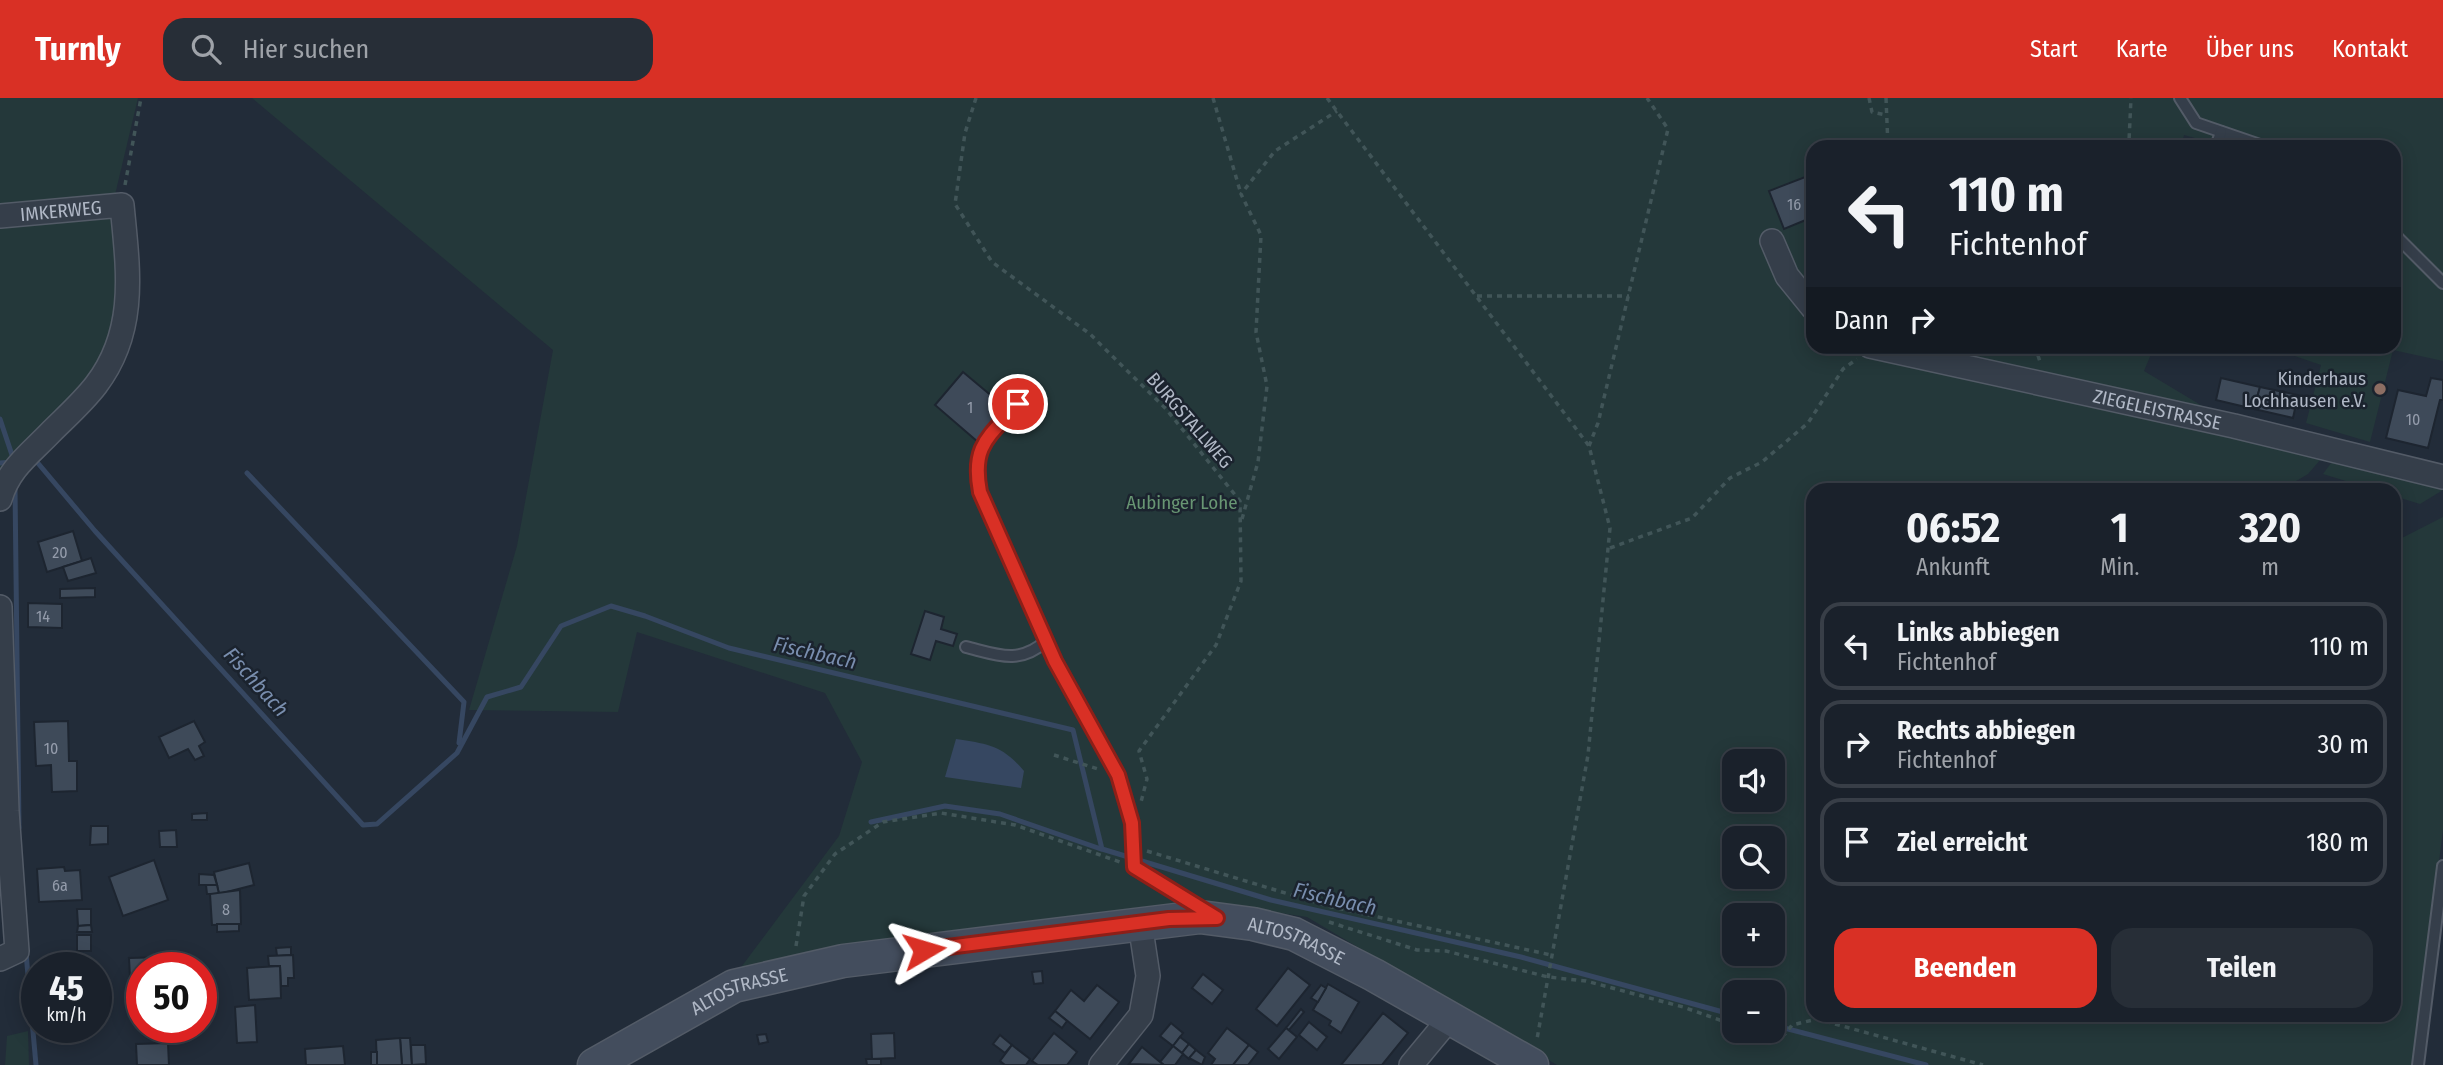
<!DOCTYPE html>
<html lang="de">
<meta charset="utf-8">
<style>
body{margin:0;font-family:"Fira Sans Condensed",sans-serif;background:#272e37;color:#f1f3f6;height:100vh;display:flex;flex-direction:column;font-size:26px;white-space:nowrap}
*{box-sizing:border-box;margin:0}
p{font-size:23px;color:#9fa3a9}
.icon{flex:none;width:38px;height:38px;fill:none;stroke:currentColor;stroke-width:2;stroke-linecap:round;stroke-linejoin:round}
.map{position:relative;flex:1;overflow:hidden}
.details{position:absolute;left:1806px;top:385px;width:595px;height:539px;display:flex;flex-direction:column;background:#1a212b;border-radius:21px;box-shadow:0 4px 18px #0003,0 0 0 2px #383e47}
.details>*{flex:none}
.hud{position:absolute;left:1806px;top:42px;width:595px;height:214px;border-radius:21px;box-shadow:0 4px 18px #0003,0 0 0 2px #383e47;background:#1a212b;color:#f1f3f6;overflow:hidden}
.tools{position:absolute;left:1722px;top:651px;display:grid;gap:14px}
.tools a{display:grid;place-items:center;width:63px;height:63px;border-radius:14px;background:#1a212b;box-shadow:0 4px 18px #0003,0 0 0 2px #383e47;font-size:35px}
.speed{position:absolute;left:21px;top:854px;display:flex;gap:14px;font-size:35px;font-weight:700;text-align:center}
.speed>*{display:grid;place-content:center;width:91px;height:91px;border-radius:50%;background:#1a212b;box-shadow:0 4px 18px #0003,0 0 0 2px #383e47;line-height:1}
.speed small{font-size:18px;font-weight:400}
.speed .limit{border:10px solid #d22;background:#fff;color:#111}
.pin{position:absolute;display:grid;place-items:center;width:60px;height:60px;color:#fff;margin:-30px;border:4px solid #fff;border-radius:50%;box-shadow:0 2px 7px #0007}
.me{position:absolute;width:77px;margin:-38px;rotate:83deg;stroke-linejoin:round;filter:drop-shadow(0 0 5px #0008)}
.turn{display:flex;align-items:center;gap:24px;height:147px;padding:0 28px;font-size:32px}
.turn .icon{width:91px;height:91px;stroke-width:2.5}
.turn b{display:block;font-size:49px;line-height:60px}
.then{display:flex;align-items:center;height:66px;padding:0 28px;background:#0003;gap:14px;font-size:26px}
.eta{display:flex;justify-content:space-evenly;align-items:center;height:119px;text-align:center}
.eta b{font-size:42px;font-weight:700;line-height:49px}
.action{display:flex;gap:14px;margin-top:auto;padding:14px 28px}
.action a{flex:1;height:80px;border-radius:21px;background:#d93025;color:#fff;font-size:28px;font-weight:700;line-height:80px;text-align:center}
.action a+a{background:#272e37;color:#f1f3f6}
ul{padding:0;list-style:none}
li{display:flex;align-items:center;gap:21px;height:88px;margin:0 14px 10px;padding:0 14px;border:4px solid #383e47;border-radius:21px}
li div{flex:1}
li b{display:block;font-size:26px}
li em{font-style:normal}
header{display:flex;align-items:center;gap:42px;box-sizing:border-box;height:98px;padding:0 35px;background:#d93025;color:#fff}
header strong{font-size:33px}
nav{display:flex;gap:38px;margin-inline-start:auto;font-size:24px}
.search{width:490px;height:63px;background:#272e37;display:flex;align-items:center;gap:18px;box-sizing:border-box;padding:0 24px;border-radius:21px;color:#9fa3a9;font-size:26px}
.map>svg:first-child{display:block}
.green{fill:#24383a;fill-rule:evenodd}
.water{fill:#364761}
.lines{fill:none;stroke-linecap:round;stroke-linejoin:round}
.stream{stroke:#364761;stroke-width:5}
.building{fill:#3e4a59;stroke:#1d2530;stroke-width:2}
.lane-casing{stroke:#535b67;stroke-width:14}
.street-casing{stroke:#535b67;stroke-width:26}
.secondary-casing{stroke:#535b67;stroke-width:35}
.path{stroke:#415558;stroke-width:3.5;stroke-dasharray:5 5;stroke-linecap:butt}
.lane{stroke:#353e4a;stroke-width:10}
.street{stroke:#353e4a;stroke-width:23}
.secondary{stroke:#434d5d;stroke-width:32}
.route-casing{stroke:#8d1f18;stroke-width:18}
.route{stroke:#d93025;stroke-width:12}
.education-dot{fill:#8d6e63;stroke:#1b232e;stroke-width:2.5}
.labels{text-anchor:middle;stroke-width:5;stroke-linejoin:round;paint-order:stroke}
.number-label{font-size:16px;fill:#949cab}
.street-label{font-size:19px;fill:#b0b8c6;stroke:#1b232e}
.poi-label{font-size:19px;fill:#b0b8c6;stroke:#1b232e;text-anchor:end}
.park-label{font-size:19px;fill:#689673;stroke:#1b232e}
.water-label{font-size:21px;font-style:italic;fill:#798eae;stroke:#1b232e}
</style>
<header>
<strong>Turnly</strong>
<div class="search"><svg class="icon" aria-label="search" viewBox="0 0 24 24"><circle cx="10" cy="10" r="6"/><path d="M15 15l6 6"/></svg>Hier suchen</div>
<nav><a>Start</a><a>Karte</a><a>Über uns</a><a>Kontakt</a></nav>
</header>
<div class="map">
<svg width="2443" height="967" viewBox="0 0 2443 967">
<rect width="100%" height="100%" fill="#222c39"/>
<g class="green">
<path d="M0,0H138L114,101L0,111Z"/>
<path d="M252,0H2443V263L2393,252L2370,344L2306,325L2321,267L2268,249L2394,248V49H2213V45L2184,37L2181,49H1813V248L2154,249L2144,273L2214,315L2327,354L2308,376L2281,392H1813V917H2394V444L2443,419V732L2413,967H1557L1307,819L1218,806L739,872L839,738L862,664L825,595L637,534L618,614L469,612L517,448L553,252ZM1734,663H1773V702H1734ZM1734,740H1773V779H1734ZM1734,817H1773V856H1734ZM1734,894H1773V933H1734Z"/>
<path d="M112,117L124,177L107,261L0,380V120Z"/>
<path d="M2337,357L2443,386V392L2420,406L2394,398V392H2375L2323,376Z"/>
<path d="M28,933L29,967H5L7,938Z"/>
</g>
<path class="water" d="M956,641C988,646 1002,647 1024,673L1021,690L945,679Z"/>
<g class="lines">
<g class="stream">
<path d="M0,321L14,363"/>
<path d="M37,364L95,433L363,727L377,726L457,655L487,599L521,589L561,528L611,508L645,518L729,550L1073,632L1102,751L1271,802L1521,859L1734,917"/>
<path d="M0,365L13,364"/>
<path d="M247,375L464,604L459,645"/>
<path d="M15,390L19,730"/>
<path d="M871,724L945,708L1000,716L1101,751"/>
<path d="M26,855L36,967"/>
<path d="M1773,927L1926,967"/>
</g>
</g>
<g class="building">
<path d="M1813,76V119L1784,131L1769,93Z"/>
<path d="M963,274L1006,310L978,344L935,307Z"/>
<path d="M2221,280L2260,289L2254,311L2216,302Z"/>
<path d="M2431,280L2443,282V302H2440L2428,350L2386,340L2398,292L2426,298Z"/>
<path d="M2260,289L2298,297L2293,320L2254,311Z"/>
<path d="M73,433L82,463L47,474L38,444Z"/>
<path d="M91,460L96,475L68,483L63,469Z"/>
<path d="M95,490V499L60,500V491Z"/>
<path d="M28,505L62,506V530L28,529Z"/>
<path d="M925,513L944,519L941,531L957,536L953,548L936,543L930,562L911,556Z"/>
<path d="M68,623L69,663H77V693L52,694L51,667L36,668L34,624Z"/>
<path d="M194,623L205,644L199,648L204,658L195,662L188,651L169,660L159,639Z"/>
<path d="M207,715V722H192V716Z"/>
<path d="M91,728H108V746L90,747Z"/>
<path d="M176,732L177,749H160L159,733Z"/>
<path d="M154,762L168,802L123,818L109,779Z"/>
<path d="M249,765L254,787L219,796L214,774Z"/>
<path d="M64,769L65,773L80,772L82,802L39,804L37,771Z"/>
<path d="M199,776L214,777L217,787H199Z"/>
<path d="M206,787H217L219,796H207Z"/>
<path d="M240,792L241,826L212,827L210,796Z"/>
<path d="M77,811H91V827L78,828Z"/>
<path d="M217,826H239V833L217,834Z"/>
<path d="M91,827L92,834H77L78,828Z"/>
<rect x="77" y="837" width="14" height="16"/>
<path d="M291,849V857L277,858L276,850Z"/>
<path d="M293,857L294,880H288V888H281L280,868H269L268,858Z"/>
<path d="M165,859L166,870H142V899L131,900L129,860Z"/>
<path d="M84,864V870H51V866Z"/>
<path d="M280,868L281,900L249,902L247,870Z"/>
<path d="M1288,870L1310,887L1277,928L1256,911Z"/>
<path d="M1042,873L1043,885L1034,886L1032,874Z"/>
<path d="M1203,876L1223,892L1212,906L1192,890Z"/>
<path d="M1328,886L1359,904L1341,935L1329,927L1331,923L1313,912Z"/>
<path d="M1097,887L1119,904L1090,941L1055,913L1071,892L1084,903Z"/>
<path d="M1321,887L1326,890L1318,904L1311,900Z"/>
<path d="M255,907L257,944L237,945L235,909Z"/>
<path d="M1301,911L1304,914L1289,932L1286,930Z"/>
<path d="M1055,913L1067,923L1062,930L1049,920Z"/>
<path d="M1383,915L1408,935L1382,967H1341Z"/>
<path d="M1309,924L1327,939L1317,952L1299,937Z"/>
<path d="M1171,925L1183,935L1173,948L1160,938Z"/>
<path d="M1227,930L1249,947L1233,967H1211L1215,961L1208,955Z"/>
<path d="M1286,930L1297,939L1279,961L1268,951Z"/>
<path d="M894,935L895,960L872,961L871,936Z"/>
<path d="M1054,935L1077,954L1067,967H1038L1032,963Z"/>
<path d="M766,936L768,944L759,946L757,937Z"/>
<path d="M1000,937L1012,947L1005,955L993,946Z"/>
<path d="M1180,939L1189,946L1182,955L1173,948Z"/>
<path d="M400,940H410L412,967H402Z"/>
<path d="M400,940L402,967H377L376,942Z"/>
<path d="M168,945L169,967H137L136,946Z"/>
<path d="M1189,946L1196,952L1189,961L1182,955Z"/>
<path d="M411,947H425L426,966L412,967Z"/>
<path d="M1012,947L1030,961L1026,967H1005L1000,963Z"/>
<path d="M1249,947L1258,954L1248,967H1233Z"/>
<path d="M343,948L345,967H306L305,951Z"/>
<path d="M1173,948L1183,956L1175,967H1164L1160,964Z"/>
<path d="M1142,949L1160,964L1164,967L1129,966Z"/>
<path d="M1196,952L1205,959L1202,967L1189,960Z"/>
<rect x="371" y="954" width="6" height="13"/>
<path d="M866,961H881V967H867Z"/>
</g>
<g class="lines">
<g class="lane-casing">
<g id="lane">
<path d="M2180,0L2196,25L2266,49"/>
<path d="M2216,49L2221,34"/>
<path d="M2394,136L2443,185"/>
<path d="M1018,306C989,339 972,348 980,394L1055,563L1118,677L1132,725L1134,769L1203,810"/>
<path d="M966,549C998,557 1019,567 1046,543"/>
<path d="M2418,967L2443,768"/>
</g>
</g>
<g class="street-casing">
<g id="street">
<path id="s1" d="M0,118L122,107C128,171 138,232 96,287C83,304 66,319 51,334C29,357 9,370 0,401"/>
<path d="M1772,143L1787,178L1813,210"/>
<path id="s2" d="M1870,248L2234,328L2443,379"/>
<path d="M0,509L7,713L17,853L0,861"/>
<path d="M1101,967L1141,917L1148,878L1140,825"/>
<path d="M1411,967L1450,920"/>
</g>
</g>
<g class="secondary-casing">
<g id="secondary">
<path id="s3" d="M594,967L734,888L843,863L1200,819L1253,826L1294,836L1374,877L1532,967"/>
</g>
</g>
<g class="path">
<path d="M976,0L965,35L955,106L992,164L1090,236L1166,311L1240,403L1241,483L1216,547L1139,653L1147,681L1141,704"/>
<path d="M1213,0L1241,96"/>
<path d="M1327,0L1589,348L1610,430L1588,657L1537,941"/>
<path d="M1869,0L1872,14L1886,17"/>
<path d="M1886,0L1888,49"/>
<path d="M2125,49L2129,43L2131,0"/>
<path d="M125,87L141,0"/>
<path d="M1477,198H1629"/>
<path d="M2035,248L2041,267"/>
<path d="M1589,348L1598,325L1668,31L1647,0"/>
<path d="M1242,421L1258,364L1267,288L1256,234L1261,137L1241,96L1275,53L1337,13"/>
<path d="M1610,450L1692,420L1730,380L1762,364L1808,325L1843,271L1857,261"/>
<path d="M1054,657L1098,671"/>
<path d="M1147,753L1328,808L1551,857"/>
<path d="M1329,824L1417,852L1446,853L1548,879L1586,883L1683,909L1734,927"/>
<path d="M796,848L804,798L835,756L883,724L941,715L1015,727L1120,764"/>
<path d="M1761,933L1785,936L1792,927L1817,921L1983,967"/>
</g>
<use href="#lane" class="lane"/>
<use href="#street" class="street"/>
<use href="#secondary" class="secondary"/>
</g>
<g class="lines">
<g class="route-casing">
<path id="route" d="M924,852L1169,821L1217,820L1134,769L1132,725L1118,677L1055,563L980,394C971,347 989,339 1018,306"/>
</g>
<use href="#route" class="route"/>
</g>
<circle class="education-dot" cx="2380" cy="291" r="7"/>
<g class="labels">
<g class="number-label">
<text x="1794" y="112">16</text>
<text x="970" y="315">1</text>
<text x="2413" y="327">10</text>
<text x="60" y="460">20</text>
<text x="43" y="524">14</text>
<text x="51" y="656">10</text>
<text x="60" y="793">6a</text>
<text x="226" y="817">8</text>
</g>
<g class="street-label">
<text dy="7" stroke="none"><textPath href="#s1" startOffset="61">IMKERWEG</textPath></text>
<text dy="7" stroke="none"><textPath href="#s2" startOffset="294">ZIEGELEISTRASSE</textPath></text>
<text transform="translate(1190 322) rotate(49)" y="7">BURGSTALLWEG</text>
<text dy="7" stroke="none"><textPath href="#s3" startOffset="732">ALTOSTRASSE</textPath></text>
<text dy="7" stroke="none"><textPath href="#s3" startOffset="164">ALTOSTRASSE</textPath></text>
</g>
<g class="poi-label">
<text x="2366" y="287">Kinderhaus<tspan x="2366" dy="22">Lochhausen e.V.</tspan></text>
</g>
<g class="park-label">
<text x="1182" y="411">Aubinger Lohe</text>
</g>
<g class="water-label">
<text transform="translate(815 555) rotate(13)" y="7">Fischbach</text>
<text transform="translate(256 584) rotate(48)" y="7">Fischbach</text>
<text transform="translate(1335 801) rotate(13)" y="7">Fischbach</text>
</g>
</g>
</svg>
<div class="tools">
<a><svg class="icon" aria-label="sound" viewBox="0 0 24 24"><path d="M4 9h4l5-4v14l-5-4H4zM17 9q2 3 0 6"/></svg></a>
<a><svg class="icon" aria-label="search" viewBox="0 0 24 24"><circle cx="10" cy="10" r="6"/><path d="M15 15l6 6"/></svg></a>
<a>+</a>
<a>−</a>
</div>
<div class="speed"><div>45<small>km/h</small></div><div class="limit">50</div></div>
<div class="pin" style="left:1018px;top:306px;background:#d93025"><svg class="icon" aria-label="arrive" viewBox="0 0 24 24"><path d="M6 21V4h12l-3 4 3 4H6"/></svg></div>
<svg class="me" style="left:924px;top:852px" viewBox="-20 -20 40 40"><path d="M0-17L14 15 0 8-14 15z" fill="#d93025" stroke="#fff" stroke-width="4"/></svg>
<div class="hud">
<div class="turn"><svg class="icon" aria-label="left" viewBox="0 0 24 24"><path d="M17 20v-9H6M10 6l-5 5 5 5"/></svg><div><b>110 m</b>Fichtenhof</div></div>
<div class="then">Dann<svg class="icon" aria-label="right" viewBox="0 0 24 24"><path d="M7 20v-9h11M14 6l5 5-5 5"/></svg></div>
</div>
<section class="details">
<div class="eta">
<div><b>06:52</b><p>Ankunft</p></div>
<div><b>1</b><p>Min.</p></div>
<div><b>320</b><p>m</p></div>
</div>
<ul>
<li><svg class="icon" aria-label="left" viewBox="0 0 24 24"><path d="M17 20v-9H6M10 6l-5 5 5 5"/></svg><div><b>Links abbiegen</b><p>Fichtenhof</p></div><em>110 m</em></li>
<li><svg class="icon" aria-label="right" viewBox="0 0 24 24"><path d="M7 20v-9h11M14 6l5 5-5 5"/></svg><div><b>Rechts abbiegen</b><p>Fichtenhof</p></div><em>30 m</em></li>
<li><svg class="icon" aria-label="arrive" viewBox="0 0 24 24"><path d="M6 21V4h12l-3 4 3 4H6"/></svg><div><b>Ziel erreicht</b></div><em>180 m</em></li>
</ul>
<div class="action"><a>Beenden</a><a>Teilen</a></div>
</section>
</div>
